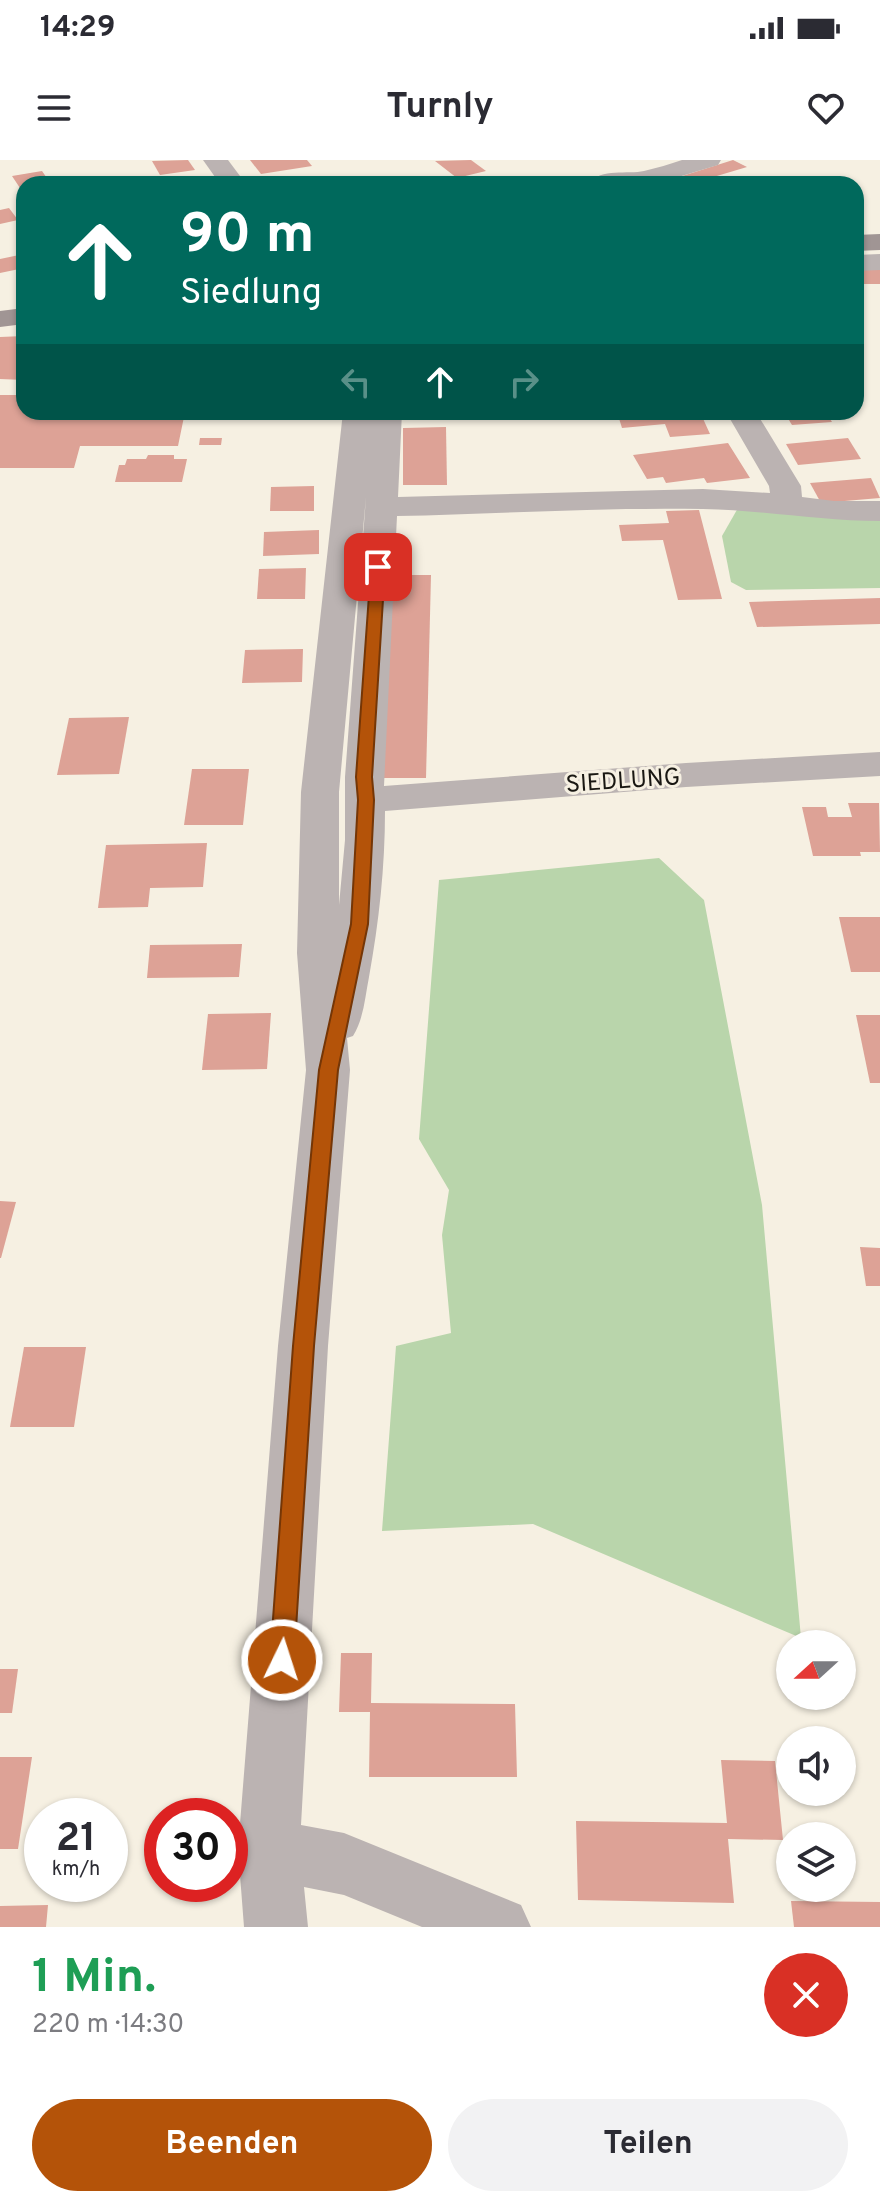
<!DOCTYPE html>
<html lang="de">
<meta charset="utf-8">
<style>
body{margin:0;font-family:Overpass,sans-serif;background:#f2f2f3;color:#2b2b33;height:100vh;display:flex;flex-direction:column;font-size:30px;white-space:nowrap}
*{box-sizing:border-box;margin:0}
p{font-size:26px;color:#7c7c81}
.icon{flex:none;width:44px;height:44px;fill:none;stroke:currentColor;stroke-width:2;stroke-linecap:round;stroke-linejoin:round}
.map{position:relative;height:1767px;overflow:hidden}
.drawer{display:flex;flex-direction:column;background:#fff;flex:1}
.drawer>*{flex:none}
.banner{position:absolute;left:16px;top:16px;width:848px;height:244px;border-radius:24px;box-shadow:0 2px 6px #0004;background:#00695c;color:#fff;overflow:hidden}
.needle{width:52px;rotate:249deg}
.fabs{position:absolute;left:776px;top:1470px;display:grid;gap:16px}
.fabs a{display:grid;place-items:center;width:80px;height:80px;border-radius:50%;background:#fff;box-shadow:0 2px 6px #0004;font-size:40px}
.speed{position:absolute;left:24px;top:1638px;display:flex;gap:16px;font-size:40px;font-weight:700;text-align:center}
.speed>*{display:grid;place-content:center;width:104px;height:104px;border-radius:50%;background:#fff;box-shadow:0 2px 6px #0004;line-height:1}
.speed small{font-size:20px;font-weight:400}
.speed .limit{border:12px solid #d22;background:#fff;color:#111}
.pin{position:absolute;display:grid;place-items:center;width:68px;height:68px;color:#fff;margin:-34px;border-radius:16px;box-shadow:0 4px 12px #0006}
.me{position:absolute;width:88px;margin:-44px;rotate:4deg;stroke-linejoin:round;filter:drop-shadow(0 0 6px #0008)}
.turn{display:flex;align-items:center;gap:28px;height:168px;padding:0 32px;font-size:36px}
.turn .icon{width:104px;height:104px;stroke-width:2.5}
.turn b{display:block;font-size:56px;line-height:68px}
.lanes{display:flex;align-items:center;height:76px;padding:0 32px;background:#0003;justify-content:center;gap:40px;direction:ltr}
.lanes .off{opacity:.35}
.round{display:grid;place-items:center;flex:none;width:84px;height:84px;border-radius:42px;background:#f2f2f3}
.headline{display:flex;align-items:center;justify-content:space-between;height:136px;padding:0 32px}
h1{font-size:48px;font-weight:700;line-height:60px;color:#1e9e55}
.action{display:flex;gap:16px;margin-top:auto;padding:16px 32px}
.action a{flex:1;height:92px;border-radius:48px;background:#b45309;color:#fff;font-size:32px;font-weight:700;line-height:92px;text-align:center}
.action a+a{background:#f2f2f3;color:#2b2b33}
.status{display:flex;justify-content:space-between;align-items:center;height:56px;padding:0 40px;background:#fff;direction:ltr}
.status svg{height:22px;fill:currentColor}
header{display:flex;justify-content:space-between;align-items:center;height:104px;padding:0 32px;background:#fff;font-size:36px;font-weight:700}
.map>svg:first-child{display:block}
.green{fill:#b9d5ab}
.building{fill:#dda296}
.lines{fill:none;stroke-linecap:round;stroke-linejoin:round}
.street{fill:#bbb3b2;fill-rule:evenodd}
.secondary{fill:#a09594;fill-rule:evenodd}
.route{fill:#b45309;stroke:#753606;stroke-width:2}
.labels{text-anchor:middle;stroke-width:6;stroke-linejoin:round;paint-order:stroke}
.street-label{font-size:24px;fill:#191712;stroke:#f6f0e2}
</style>
<div class="status"><b>14:29</b><svg viewBox="0 0 49 12"><path d="M0 12V9h3v3zM5 12V6h3v6zM10 12V3h3v9zM15 12V0h3v12zM26 1h20v11H26zM47 4h2v5h-2z"/></svg></div>
<header><svg class="icon" aria-label="menu" viewBox="0 0 24 24"><path d="M4 6h16M4 12h16M4 18h16"/></svg>Turnly<svg class="icon" aria-label="heart" viewBox="0 0 24 24"><path d="M12 20l-8-8c-3-5 5-10 8-4 3-6 11-1 8 4z"/></svg></header>
<div class="map">
<svg width="880" height="1767" viewBox="0 0 880 1767">
<rect width="100%" height="100%" fill="#f6f0e2"/>
<g class="green">
<path d="M738,348L880,358V428L746,430L731,422L722,376Z"/>
<path d="M659,698L704,740L762,1045L801,1478L533,1364L382,1371L396,1186L451,1173L442,1075L449,1030L419,979L439,720Z"/>
</g>
<g class="building">
<path d="M188,0L195,10L160,15L152,1Z"/>
<path d="M250,0H307L312,6L261,14Z"/>
<path d="M471,0L486,11L457,18L435,1Z"/>
<path d="M733,0L747,7L690,24H657Z"/>
<path d="M42,11L51,24H24V34L12,16Z"/>
<path d="M9,48L18,60L0,64V50Z"/>
<path d="M24,94V108L0,113V99Z"/>
<path d="M880,109V124H860L856,116V110Z"/>
<path d="M24,176V220L0,219V177Z"/>
<path d="M0,235H24V252H185L178,286H80L74,308H0Z"/>
<path d="M617,252H700L710,274L670,277L665,264L622,268Z"/>
<path d="M784,252H826L832,262L792,265Z"/>
<path d="M446,267L447,325H403V268Z"/>
<path d="M200,278H222L221,285H199Z"/>
<path d="M848,278L861,299L798,305L786,284Z"/>
<path d="M728,283L750,318L707,323L704,318L666,323L663,317L647,319L633,295Z"/>
<path d="M148,295H174V299H187L182,322H115L119,305H125L127,299H146Z"/>
<path d="M871,318L880,338L821,343L810,323Z"/>
<path d="M314,326V351H270L271,327Z"/>
<path d="M699,350L722,439L678,440L663,380L622,381L619,365L669,363L666,351Z"/>
<path d="M319,370V394L263,396L264,372Z"/>
<path d="M306,408L305,439H257L259,409Z"/>
<path d="M392,415H431L426,618H382Z"/>
<path d="M880,438V464L757,467L749,442Z"/>
<path d="M303,489L302,522L242,523L245,490Z"/>
<path d="M129,557L119,614L57,615L69,558Z"/>
<path d="M192,609H249L243,665H184Z"/>
<path d="M848,643H879L880,692H860L861,696H813L802,647H826L828,657H852Z"/>
<path d="M207,683L203,727L150,728L148,747L98,748L106,685Z"/>
<path d="M839,757H880V812H851Z"/>
<path d="M242,784L239,817L147,818L150,785Z"/>
<path d="M271,853L267,909L202,910L208,854Z"/>
<path d="M856,855H880V923H870Z"/>
<path d="M0,1041L16,1042L1,1098H0Z"/>
<path d="M860,1087L880,1088V1126H866Z"/>
<path d="M24,1187H86L74,1267H10Z"/>
<path d="M341,1493H372L371,1543L515,1544L517,1617H369L370,1552H339Z"/>
<path d="M0,1509H18L12,1553H0Z"/>
<path d="M0,1597H32L18,1689H0Z"/>
<path d="M721,1600L775,1601L783,1680L728,1679L734,1743L578,1740L576,1661L727,1663Z"/>
<path d="M791,1741L880,1742V1767H794Z"/>
<path d="M48,1745L46,1767H0V1746Z"/>
</g>
<g class="lines">
<g class="street">
<path d="M203,0H228L246,24H220Z"/>
<path d="M682,0H721L718,5L655,24H589C601,7 628,15 644,11C657,8 670,4 682,0Z"/>
<path d="M880,94V110L856,111V95Z"/>
<path d="M343,252H402L398,337L703,329L770,333L769,326L726,252H756L801,326L802,337L834,341H880V361C821,361 762,350 703,349C601,347 498,354 397,356L384,626L686,603L880,592V616L686,627L385,651C385,707 379,762 369,817C365,837 364,858 353,876L347,878L350,910L328,1186L301,1665L344,1673L521,1745L531,1767H422L344,1735L304,1727L308,1767H244L238,1689L278,1186L306,910L297,793L301,632ZM366,337L345,617V680L339,745V632Z"/>
</g>
<g class="secondary">
<path d="M880,74V90L856,91V75Z"/>
<path d="M24,148V164L0,167V151Z"/>
</g>
</g>
<path class="route" d="M378,402L385,407L372,617L374,640L368,764L338,910L314,1186L294,1500L290,1509L282,1512L274,1509L270,1500L293,1186L319,910L351,764L358,640L356,617L371,407Z"/>
<g class="labels">
<g class="street-label">
<text transform="translate(623 620) rotate(-4)" y="8">SIEDLUNG</text>
</g>
</g>
</svg>
<div class="fabs">
<a><svg class="needle" viewBox="-14 -14 28 28"><path d="M0-13l5 13h-10z" fill="#e53935"/><path d="M0 13l5-13h-10z" fill="#7c7c81"/></svg></a>
<a><svg class="icon" aria-label="sound" viewBox="0 0 24 24"><path d="M4 9h4l5-4v14l-5-4H4zM17 9q2 3 0 6"/></svg></a>
<a><svg class="icon" aria-label="layers" viewBox="0 0 24 24"><path d="M12 4l9 5-9 5-9-5zM3 14l9 5 9-5"/></svg></a>
</div>
<div class="speed"><div>21<small>km/h</small></div><div class="limit">30</div></div>
<div class="pin" style="left:378px;top:407px;background:#d93025"><svg class="icon" aria-label="arrive" viewBox="0 0 24 24"><path d="M6 21V4h12l-3 4 3 4H6"/></svg></div>
<svg class="me" style="left:282px;top:1500px" viewBox="-20 -20 40 40"><circle r="17" fill="#b45309" stroke="#fff" stroke-width="3"/><path d="M0-11L8 9 0 5-8 9z" fill="#fff"/></svg>
<div class="banner">
<div class="turn"><svg class="icon" aria-label="ahead" viewBox="0 0 24 24"><path d="M12 20V5M6 11l6-6 6 6"/></svg><div><b>90 m</b>Siedlung</div></div>
<div class="lanes"><svg class="icon off" aria-label="left" viewBox="0 0 24 24"><path d="M17 20v-9H6M10 6l-5 5 5 5"/></svg><svg class="icon" aria-label="ahead" viewBox="0 0 24 24"><path d="M12 20V5M6 11l6-6 6 6"/></svg><svg class="icon off" aria-label="right" viewBox="0 0 24 24"><path d="M7 20v-9h11M14 6l5 5-5 5"/></svg></div>
</div>
</div>
<section class="drawer">
<div class="headline"><div><h1>1 Min.</h1><p>220 m · 14:30</p></div><a class="round" style="background:#d93025;color:#fff"><svg class="icon" aria-label="close" viewBox="0 0 24 24"><path d="M6 6l12 12M18 6L6 18"/></svg></a></div>
<div class="action"><a>Beenden</a><a>Teilen</a></div>
</section>
